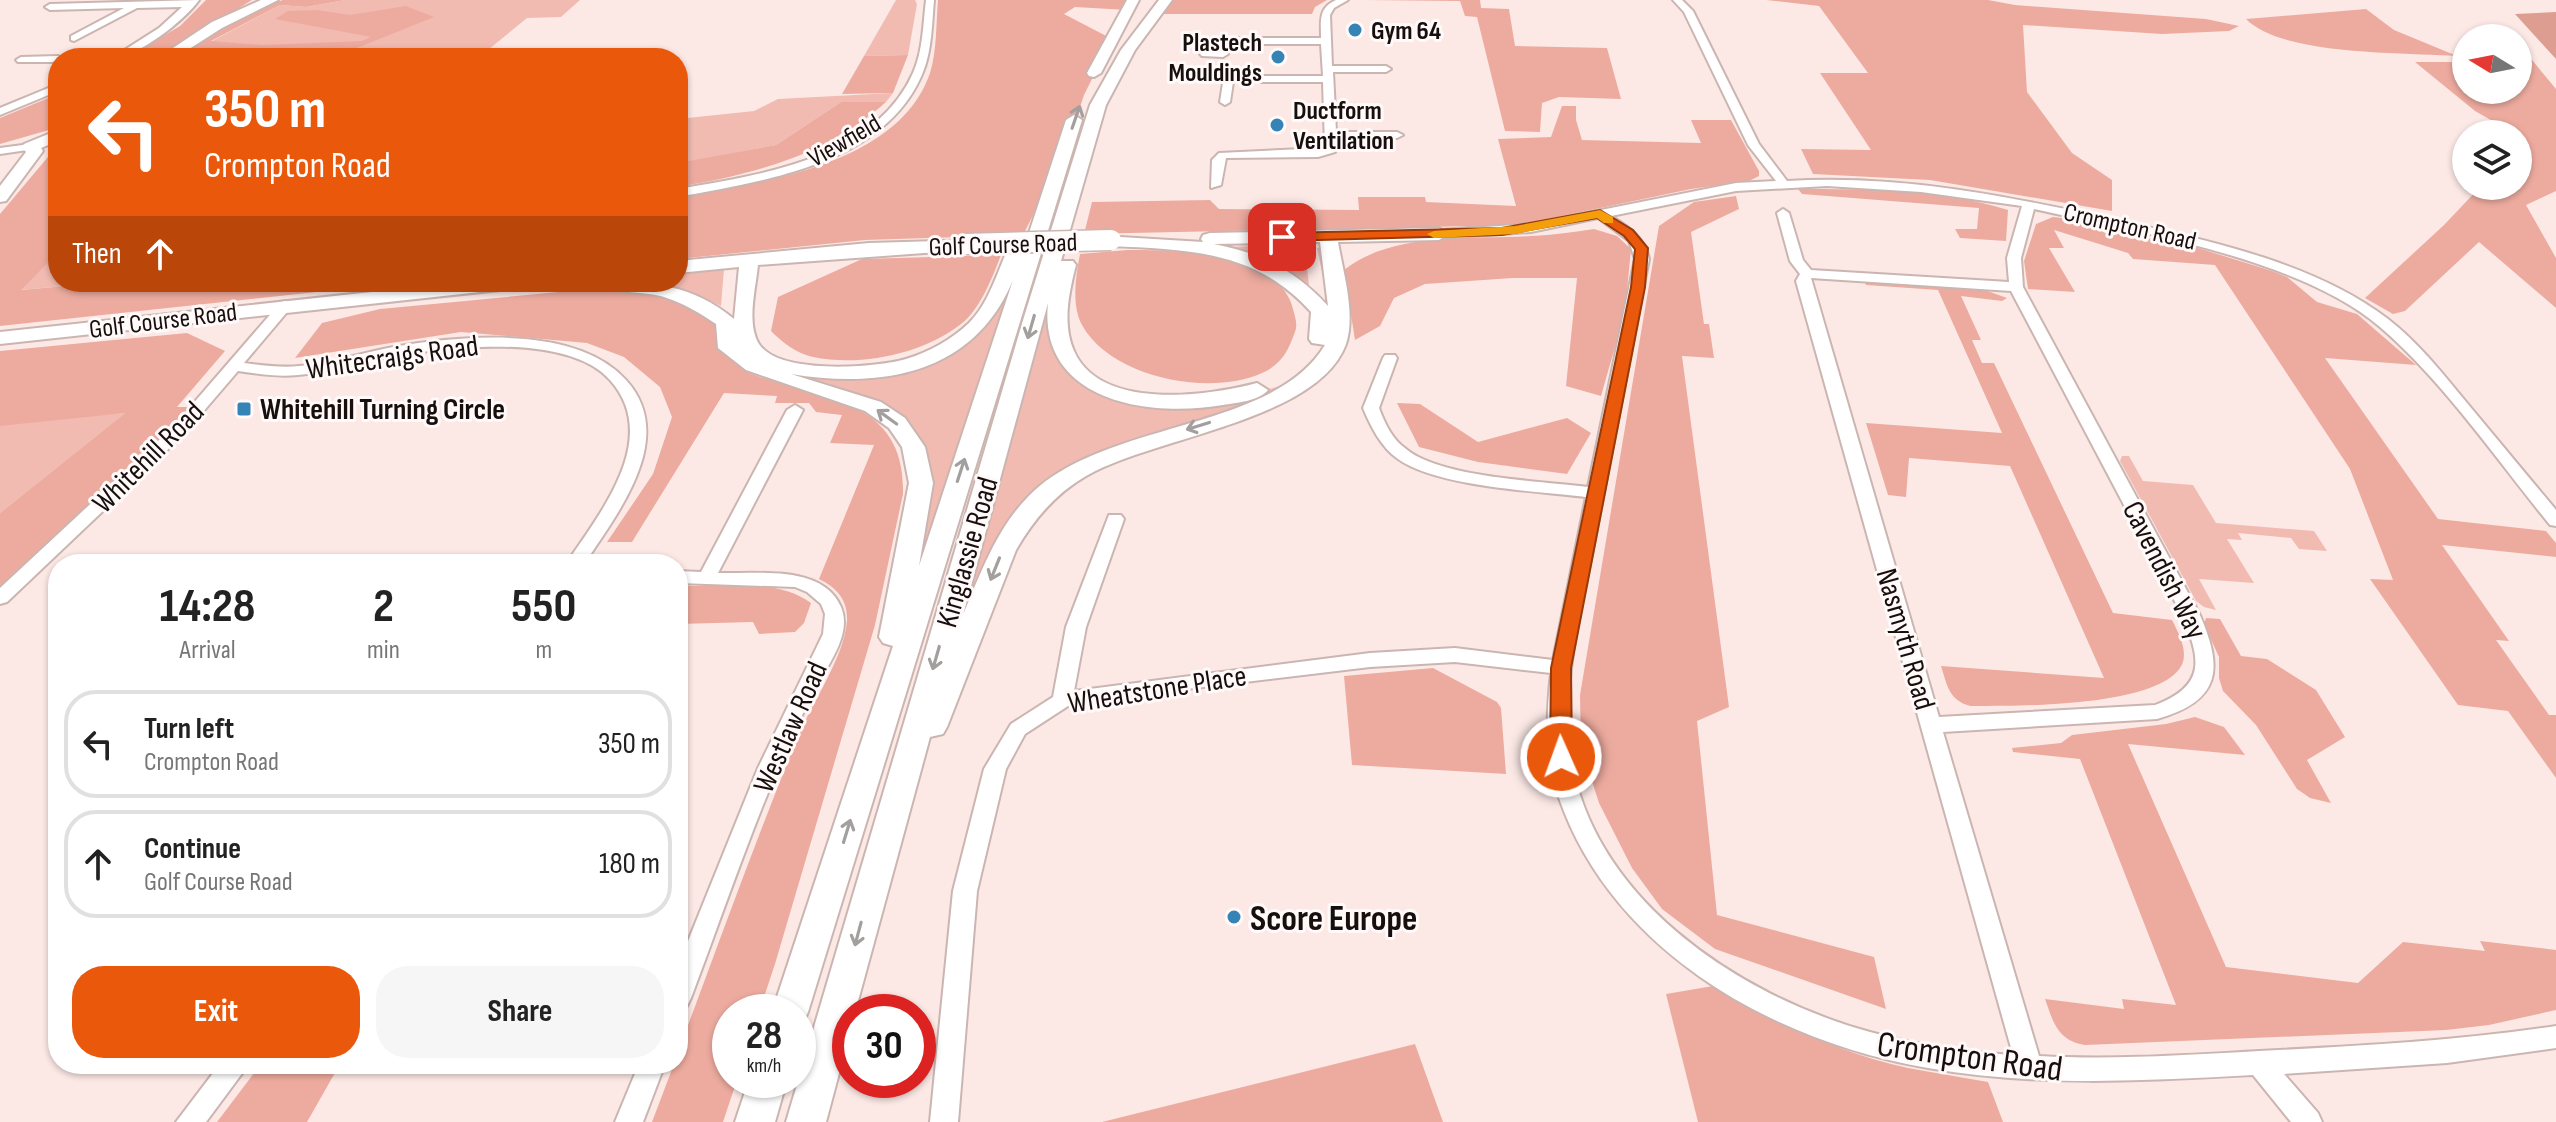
<!DOCTYPE html>
<style>
body{margin:0;font-family:"Sofia Sans Condensed",sans-serif;background:#f6f6f6;color:#222;height:100vh;display:flex;flex-direction:column;font-size:30px;white-space:nowrap}
*{box-sizing:border-box;margin:0}
p{font-size:26px;color:#767676}
.icon{flex:none;width:44px;height:44px;fill:none;stroke:currentColor;stroke-width:2;stroke-linecap:round;stroke-linejoin:round}
.map{position:relative;flex:1;overflow:hidden}
.side{position:absolute;left:48px;top:554px;width:640px;height:520px;display:flex;flex-direction:column;background:#fff;border-radius:32px;box-shadow:0 2px 6px #0004}
.side>*{flex:none}
.hud{position:absolute;left:48px;top:48px;width:640px;height:244px;border-radius:32px;box-shadow:0 2px 6px #0004;background:#ea580c;color:#fff;overflow:hidden}
.needle{width:52px;rotate:280deg}
.buttons{position:absolute;left:2452px;top:24px;display:grid;gap:16px}
.buttons a{display:grid;place-items:center;width:80px;height:80px;border-radius:50%;background:#fff;box-shadow:0 2px 6px #0004;font-size:40px}
.speed{position:absolute;left:712px;top:994px;display:flex;gap:16px;font-size:40px;font-weight:700;text-align:center}
.speed>*{display:grid;place-content:center;width:104px;height:104px;border-radius:50%;background:#fff;box-shadow:0 2px 6px #0004;line-height:1}
.speed small{font-size:20px;font-weight:400}
.speed .limit{border:12px solid #d22;background:#fff;color:#111}
.pin{position:absolute;display:grid;place-items:center;width:68px;height:68px;color:#fff;margin:-34px;border-radius:16px;box-shadow:0 4px 12px #0006}
.me{position:absolute;width:88px;margin:-44px;rotate:358deg;stroke-linejoin:round;filter:drop-shadow(0 0 6px #0008)}
.turn{display:flex;align-items:center;gap:28px;height:168px;padding:0 24px;font-size:36px}
.turn .icon{width:104px;height:104px;stroke-width:2.5}
.turn b{display:block;font-size:56px;line-height:68px}
.then{display:flex;align-items:center;height:76px;padding:0 24px;background:#0003;gap:16px;font-size:30px}
.eta{display:flex;justify-content:space-evenly;align-items:center;height:136px;text-align:center}
.eta b{font-size:48px;font-weight:700;line-height:56px}
.button{display:flex;gap:16px;margin-top:auto;padding:16px 24px}
.button a{flex:1;height:92px;border-radius:32px;background:#ea580c;color:#fff;font-size:32px;font-weight:700;line-height:92px;text-align:center}
.button a+a{background:#f6f6f6;color:#222}
ul{padding:0;list-style:none}
li{display:flex;align-items:center;gap:24px;height:108px;margin:0 16px 12px;padding:0 8px;border:4px solid #e0e0e0;border-radius:32px}
li div{flex:1}
li b{display:block;font-size:30px}
li em{font-style:normal}
.map>svg:first-child{display:block}
.green{fill:#f1bbb1}
.forest{fill:#edab9f}
.water{fill:#dd9d91}
.lines{fill:none;stroke-linecap:round;stroke-linejoin:round}
.street-casing{stroke:#cbb5b1;stroke-width:4}
.secondary-casing{stroke:#cbb5b1;stroke-width:4}
.street{fill:#fff;fill-rule:evenodd}
.secondary{fill:#fff;fill-rule:evenodd}
.secondary-bridge-casing{stroke:#cbb5b1;stroke-width:23;stroke-linecap:butt}
.secondary-bridge{stroke:#fff;stroke-width:20}
.oneway{stroke:#a29f9e}
.route{fill:#ea580c;stroke:#983908;stroke-width:2}
.slow{fill:#f59e0b}
.poi-dot{fill:#3684b6;stroke:#fffaf9;stroke-width:3}
.labels{text-anchor:middle;stroke-width:6;stroke-linejoin:round;paint-order:stroke}
.far-poi-label{font-size:26px;font-weight:bold;fill:#160f0d;stroke:#fffaf9;text-anchor:start}
.far-street-label{font-size:26px;fill:#160f0d;stroke:#fffaf9}
.street-label{font-size:30px;fill:#160f0d;stroke:#fffaf9}
.poi-label{font-size:30px;font-weight:bold;fill:#160f0d;stroke:#fffaf9;text-anchor:start}
.near-poi-label{font-size:36px;font-weight:bold;fill:#160f0d;stroke:#fffaf9;text-anchor:start}
.near-street-label{font-size:36px;fill:#160f0d;stroke:#fffaf9}
</style>
<div class="map">
<svg width="2556" height="1122" viewBox="0 0 2556 1122">
<rect width="100%" height="100%" fill="#fce9e6"/>
<g class="green">
<path d="M345,0H580L561,17L527,18L478,58H180L280,5L306,7Z"/>
<path d="M896,0H915L917,4L908,55L864,56Z"/>
<path d="M893,93L886,102H841L776,145L678,164V119L754,111L778,99Z"/>
<path d="M1304,245L1309,285L1272,263L1217,247Z"/>
<path d="M1321,247L1333,323L1331,340L1310,370L1269,397L1065,472L972,609H962L1048,302H1055C1053,322 1048,344 1060,362C1068,373 1102,394 1117,397C1133,401 1155,396 1172,396C1221,395 1311,402 1327,339C1334,312 1322,275 1317,248Z"/>
<path d="M58,253V282H108L20,290Z"/>
<path d="M724,269L721,306L692,292L648,282H678V274Z"/>
<path d="M741,270C739,290 730,325 740,343C746,355 757,360 769,365C830,390 921,378 974,337C990,324 997,303 1006,285H1014L926,553L917,554C955,443 910,403 806,378C783,372 748,368 737,343C728,324 737,291 738,271Z"/>
<path d="M125,413L0,513V422Z"/>
<path d="M2122,456H2129L2143,481L2193,485L2216,523L2314,531L2327,551L2299,549L2291,538L2238,533L2242,540L2227,539L2254,583L2199,579L2216,610L2204,607L2196,601L2120,461Z"/>
</g>
<g class="forest">
<path d="M206,0H252L157,58H126L180,26Z"/>
<path d="M283,0H345L306,7L280,5L211,41L263,45L362,41L371,37L275,19L288,11L317,10L350,15L406,6L434,17L332,58H175L262,6Z"/>
<path d="M938,0H1133L1127,10L1075,7L1064,14L1112,39L1084,95L1064,154L1023,235L865,240L678,259V198C760,182 898,166 930,73C937,51 936,23 938,0Z"/>
<path d="M1174,0H1327L1315,7L1312,14H1161Z"/>
<path d="M1365,0H1480L1481,8L1509,9L1515,46L1607,48L1621,99L1559,97L1542,103L1540,132L1505,131L1477,17L1465,16L1460,1Z"/>
<path d="M1766,0H1988L2015,5L2206,19L2239,26L2229,31L2162,34L2023,25L2027,92L2072,153L2112,180V211L1930,180L1813,174L1801,149L1871,150L1820,73H1868L1819,6Z"/>
<path d="M2366,9L2394,30L2457,56C2404,52 2282,56 2246,19Z"/>
<path d="M908,55L893,93L842,94L864,56Z"/>
<path d="M2518,59L2532,60L2556,89V191L2526,205L2556,258V308L2479,242L2405,311L2393,314L2365,298L2444,225L2481,186H2518V146L2524,139L2475,111L2415,62H2466V90H2518Z"/>
<path d="M58,94V124L49,130L0,144V118Z"/>
<path d="M841,102H886C828,155 754,174 678,187V163L776,145Z"/>
<path d="M1562,106H1576V120L1582,140L1701,143L1691,120H1731L1759,171V176L1749,181L1691,189L1519,225L1084,234L1092,202L1210,200L1219,209L1359,210L1358,197H1425L1426,202L1516,206L1498,139L1551,137Z"/>
<path d="M58,145V253L21,290L108,282H409L0,326V214Z"/>
<path d="M1798,189C1869,189 1940,189 2008,210L2006,241L1960,238L1955,229H1977L1979,208L1802,194Z"/>
<path d="M1736,196L1739,209L1691,232L1704,324H1709L1714,358L1682,356L1729,707L1697,721L1717,915L1874,957L1886,1009L1715,949L1662,909L1632,868L1599,803L1581,747L1580,695L1659,226L1694,202Z"/>
<path d="M2053,217L2091,221L2122,235L2179,242L2272,271L2287,277L2317,302L2357,314L2416,365L2325,358L2438,519L2546,531L2556,543V557L2442,545L2509,641L2496,640L2549,715H2556V778L2508,711L2458,705L2370,579L2393,580L2350,469L2215,265L2133,259L2128,253L2054,230L2064,248H2049L2075,292L2028,289L2024,261L2036,224Z"/>
<path d="M1594,229L1617,236L1631,249L1625,312L1601,396L1566,386L1577,278H1513L1425,284L1394,298L1380,326L1355,340L1344,270C1394,231 1471,240 1532,236C1553,235 1574,232 1594,229Z"/>
<path d="M1127,250C1174,250 1279,251 1293,309C1295,317 1298,324 1295,332C1288,351 1282,364 1262,373C1210,397 1111,378 1082,325C1071,305 1076,275 1080,254Z"/>
<path d="M1001,255C993,276 980,310 961,324C923,354 860,367 813,357C796,353 783,343 771,331L778,297L862,259Z"/>
<path d="M1865,282L1982,289L2007,298L2002,301L1961,296L1981,340H1972L1982,363H1994L2113,613L2172,620C2178,632 2187,648 2183,662C2167,708 2013,706 1971,706C1949,701 1947,685 1941,666L2104,678L2010,466L1909,458L1906,497L1888,495L1866,423L2002,433L1938,290L1866,285Z"/>
<path d="M601,288L661,289L706,306L747,364L743,369L747,372C816,400 906,395 903,494L875,625L775,964L759,1012H730V1080H737L723,1122H652L674,1064H678V1052C717,948 755,842 797,739C811,704 844,658 847,621C848,600 837,588 819,579L874,445L830,443L842,415L816,412L809,403H775L777,396L724,393L632,542H607L653,474L672,417L660,387L624,357L587,343L461,332L295,358L322,323L380,309Z"/>
<path d="M187,333L225,351L177,407H200L0,598V513L125,413L0,426V351Z"/>
<path d="M1397,403L1420,404L1478,442L1567,418L1591,433L1567,474L1478,462L1419,447Z"/>
<path d="M678,586C719,587 777,577 811,603L804,623L795,632L759,634L753,622L678,624Z"/>
<path d="M2206,618L2220,619L2241,656L2267,659L2316,690L2345,737L2307,760L2331,803L2310,798L2297,789L2256,725L2223,691L2219,678V657L2204,624Z"/>
<path d="M1433,668L1497,702L1501,708L1506,774L1352,765L1344,676Z"/>
<path d="M2195,717L2224,727L2245,755L2128,744L2226,967L2358,983L2403,942L2485,951L2480,941L2556,950V1010L2489,1025L2446,1030L2085,1045C2058,1041 2053,1022 2045,999L2124,1009L2122,999L2176,1005L2080,759L2013,752L2012,748L2061,743L2072,735L2166,724Z"/>
<path d="M1713,986C1773,1021 1839,1053 1908,1068C1934,1073 1961,1077 1988,1082L2003,1122H1698L1666,994Z"/>
<path d="M1415,1044L1443,1122H1102Z"/>
<path d="M261,1064H340L307,1122H217Z"/>
</g>
<path class="water" d="M2556,12V59L2515,14Z"/>
<g class="lines">
<g class="street-casing">
<g id="street">
<path d="M199,0C185,20 137,58 112,58L159,28L182,7L137,8L74,41L71,40V36L124,8L50,10L45,7L50,4Z"/>
<path d="M926,0H934C932,23 932,50 923,72C886,164 764,181 678,197V189C760,175 875,159 913,73C923,51 923,24 926,0Z"/>
<path d="M1336,0H1348L1334,8L1330,15L1332,66H1386L1391,69L1386,72H1333L1336,132H1397L1403,135L1397,138H1336L1335,152L1318,157L1226,158L1221,185L1211,188L1212,160L1219,153L1325,148L1323,82H1233L1230,102L1225,105L1220,102L1225,70H1233L1234,76H1323L1321,44H1225L1220,41L1225,38H1321C1321,21 1318,8 1336,0Z"/>
<path d="M1673,0H1682L1693,11L1759,144L1787,181C1903,174 2011,197 2122,221C2210,241 2315,263 2388,319C2419,343 2442,373 2467,403C2496,438 2526,474 2556,510V526L2550,525C2497,460 2443,381 2380,327C2300,258 2136,232 2034,209L2021,258L2023,287L2199,613C2224,669 2221,701 2157,719L1943,732L2039,1056C2112,1060 2186,1055 2259,1051C2358,1046 2457,1041 2556,1026V1048L2447,1063L2284,1074L2318,1113L2322,1122H2291L2253,1075C2144,1081 2036,1087 1928,1068C1769,1041 1601,945 1554,782C1545,747 1547,708 1551,673L1455,662L1370,667L1103,699L1068,706L1025,734L1006,769L977,891L958,1122H930L953,891L984,769L1011,724L1053,697L1066,627L1109,515H1121L1124,519L1086,627L1074,691L1370,653L1455,648L1553,660L1586,497C1537,491 1437,487 1398,459C1381,447 1371,427 1363,408L1383,358L1385,355H1395L1397,358L1379,408C1385,424 1392,439 1406,449C1441,478 1542,481 1588,487L1635,259L1629,241L1598,218L1531,232L1439,238L1433,234L1439,230L1531,224L1736,183L1776,181L1748,145L1684,12ZM1827,186L1921,192L2022,206L2007,258L2009,282L1811,270L1803,260L1789,213L1783,209L1777,213L1790,261L1800,274L1796,281L2013,1055C1965,1052 1916,1045 1870,1032C1738,996 1586,895 1570,748C1562,678 1582,607 1595,539C1613,445 1631,352 1649,259C1645,237 1628,227 1611,216L1736,191ZM1811,278L2011,291L2181,613C2200,657 2208,685 2155,705L1939,717Z"/>
<path d="M1205,51H1223L1228,54L1223,57L1202,56L1200,54Z"/>
<path d="M21,57L58,56L62,58H58V62H18L16,60Z"/>
<path d="M58,84V91L0,115V108Z"/>
<path d="M30,144L36,147L34,149L0,154V148Z"/>
<path d="M286,301L293,305L244,363C262,365 281,368 299,366C329,364 358,354 388,348C456,336 575,323 626,380C678,437 618,513 584,564H566C600,513 662,438 610,380C567,332 445,347 388,357C358,362 329,373 298,375C278,377 258,374 238,371L184,434L7,602L0,604V588L172,428L281,302Z"/>
<path d="M795,405L803,410L718,573C756,574 823,564 841,607C853,635 826,667 814,691C764,789 730,895 691,998L687,1006L678,1009V966L758,768L823,634L825,614L821,604L807,592L795,587L678,583V571L701,572L787,410Z"/>
<path d="M220,1064H249L206,1122H176Z"/>
<path d="M639,1064H665L643,1122H615Z"/>
</g>
</g>
<g class="secondary-casing">
<g id="secondary">
<path d="M261,0H278L222,28L175,58H158L212,22Z"/>
<path d="M1127,0H1139L1101,73L1094,77L1089,76L1087,73Z"/>
<path d="M1159,0H1172L1135,50L1106,105L1061,261H1073L1076,265C1069,292 1062,324 1074,351C1100,411 1208,396 1257,383L1268,390C1259,401 1236,403 1223,405C1148,418 1038,401 1048,303L963,615C982,570 998,524 1035,490C1113,420 1274,430 1325,345L1312,343L1309,339L1311,312C1256,250 1188,250 1111,246L1102,240L1104,236L1203,242L1201,239L1203,235L1210,233L1439,228L1448,234L1439,240L1338,242C1343,272 1356,314 1346,344C1318,421 1153,437 1086,476C1055,494 1034,519 1016,550L947,727L943,734L930,737L855,1012H850V1032L826,1122H786L1024,317L1090,105L1121,50ZM1320,242L1328,306C1296,271 1261,253 1214,244Z"/>
<path d="M1074,115L1082,120L808,1012L803,1023L798,1025V1012H772L893,646L883,643L879,637L909,483L902,447L889,428L865,411L746,370L718,348L716,324C700,313 683,303 664,297C647,291 614,295 602,282C655,282 691,284 734,319L739,267L678,273V261L869,243L973,240L975,244L973,248L966,250L758,265C756,288 746,323 759,344C779,375 875,368 906,359C929,352 951,340 969,323C990,302 998,269 1011,242L1020,236L1027,239L1066,120ZM1013,280L919,566L933,483L925,447L905,418L881,402L791,374C883,389 974,374 1013,280Z"/>
<path d="M58,130V141L41,148L43,151L6,201L0,202V186L26,152L22,147L24,144Z"/>
<path d="M464,282H528L518,288L0,344V332Z"/>
<path d="M749,1080H787L775,1122H735Z"/>
</g>
</g>
<use href="#street" class="street"/>
<use href="#secondary" class="secondary"/>
<g class="secondary-bridge-casing">
<path id="secondary-bridge" d="M966,244L1111,240"/>
</g>
<use href="#secondary-bridge" class="secondary-bridge"/>
</g>
<defs><path id="oneway-shaft" d="M-6 0H5M1.5-3L5.5 0L1.5 3" fill="none" stroke-width="1.6" stroke-linecap="round" stroke-linejoin="round" transform="scale(2)"/></defs>
<g class="oneway">
<use href="#oneway-shaft" transform="translate(1076 117) rotate(-71)"/>
<use href="#oneway-shaft" transform="translate(1031 327) rotate(106)"/>
<use href="#oneway-shaft" transform="translate(887 417) rotate(-144)"/>
<use href="#oneway-shaft" transform="translate(1198 426) rotate(163)"/>
<use href="#oneway-shaft" transform="translate(961 470) rotate(-72)"/>
<use href="#oneway-shaft" transform="translate(995 569) rotate(112)"/>
<use href="#oneway-shaft" transform="translate(936 658) rotate(106)"/>
<use href="#oneway-shaft" transform="translate(847 831) rotate(-73)"/>
<use href="#oneway-shaft" transform="translate(858 934) rotate(105)"/>
</g>
<path class="route" d="M1600,210L1633,230L1648,248L1645,287L1571,668L1572,757L1569,762H1553L1550,757L1551,668L1631,287L1635,249L1624,236L1597,218L1502,235L1282,241L1275,237L1282,233L1502,228Z"/>
<path class="slow" d="M1600,210L1613,217V223H1604L1597,218L1515,234L1434,238L1427,234L1434,231L1515,226Z"/>
<g class="poi-dot">
<circle cx="1355" cy="30" r="8"/>
<circle cx="1278" cy="57" r="8"/>
<circle cx="1277" cy="125" r="8"/>
<rect x="236" y="401" width="16" height="16" rx="4"/>
<circle cx="1234" cy="917" r="8"/>
</g>
<g class="labels">
<g class="far-poi-label">
<text x="1371" y="39">Gym 64</text>
<text x="1262" y="51" text-anchor="end">Plastech<tspan x="1262" dy="30">Mouldings</tspan></text>
<text x="1293" y="119">Ductform<tspan x="1293" dy="30">Ventilation</tspan></text>
</g>
<g class="far-street-label">
<text transform="translate(844 140) rotate(-30)" y="9">Viewfield</text>
<text transform="translate(2130 226) rotate(13)" y="9">Crompton Road</text>
<text transform="translate(1003 244) rotate(-2)" y="9">Golf Course Road</text>
<text transform="translate(163 320) rotate(-7)" y="9">Golf Course Road</text>
</g>
<g class="street-label">
<text transform="translate(392 357) rotate(-8)" y="10">Whitecraigs Road</text>
<text transform="translate(148 457) rotate(-45)" y="10">Whitehill Road</text>
<text transform="translate(967 552) rotate(-74)" y="10">Kinglassie Road</text>
<text transform="translate(2165 570) rotate(63)" y="10">Cavendish Way</text>
<text transform="translate(1906 639) rotate(74)" y="10">Nasmyth Road</text>
<text transform="translate(1157 689) rotate(-9)" y="10">Wheatstone Place</text>
<text transform="translate(790 727) rotate(-66)" y="10">Westlaw Road</text>
</g>
<g class="poi-label">
<text x="260" y="419">Whitehill Turning Circle</text>
</g>
<g class="near-poi-label">
<text x="1250" y="930">Score Europe</text>
</g>
<g class="near-street-label">
<text transform="translate(1970 1055) rotate(8)" y="13">Crompton Road</text>
</g>
</g>
</svg>
<div class="buttons">
<a><svg class="needle" viewBox="-14 -14 28 28"><path d="M0-13l5 13h-10z" fill="#e53935"/><path d="M0 13l5-13h-10z" fill="#767676"/></svg></a>
<a><svg class="icon" aria-label="layers" viewBox="0 0 24 24"><path d="M12 4l9 5-9 5-9-5zM3 14l9 5 9-5"/></svg></a>
</div>
<div class="speed"><div>28<small>km/h</small></div><div class="limit">30</div></div>
<div class="pin" style="left:1282px;top:237px;background:#d93025"><svg class="icon" aria-label="arrive" viewBox="0 0 24 24"><path d="M6 21V4h12l-3 4 3 4H6"/></svg></div>
<svg class="me" style="left:1561px;top:757px" viewBox="-20 -20 40 40"><circle r="17" fill="#ea580c" stroke="#fff" stroke-width="3"/><path d="M0-11L8 9 0 5-8 9z" fill="#fff"/></svg>
<div class="hud">
<div class="turn"><svg class="icon" aria-label="left" viewBox="0 0 24 24"><path d="M17 20v-9H6M10 6l-5 5 5 5"/></svg><div><b>350 m</b>Crompton Road</div></div>
<div class="then">Then<svg class="icon" aria-label="ahead" viewBox="0 0 24 24"><path d="M12 20V5M6 11l6-6 6 6"/></svg></div>
</div>
<section class="side">
<div class="eta">
<div><b>14:28</b><p>Arrival</p></div>
<div><b>2</b><p>min</p></div>
<div><b>550</b><p>m</p></div>
</div>
<ul>
<li><svg class="icon" aria-label="left" viewBox="0 0 24 24"><path d="M17 20v-9H6M10 6l-5 5 5 5"/></svg><div><b>Turn left</b><p>Crompton Road</p></div><em>350 m</em></li>
<li><svg class="icon" aria-label="ahead" viewBox="0 0 24 24"><path d="M12 20V5M6 11l6-6 6 6"/></svg><div><b>Continue</b><p>Golf Course Road</p></div><em>180 m</em></li>
</ul>
<div class="button"><a>Exit</a><a>Share</a></div>
</section>
</div>
